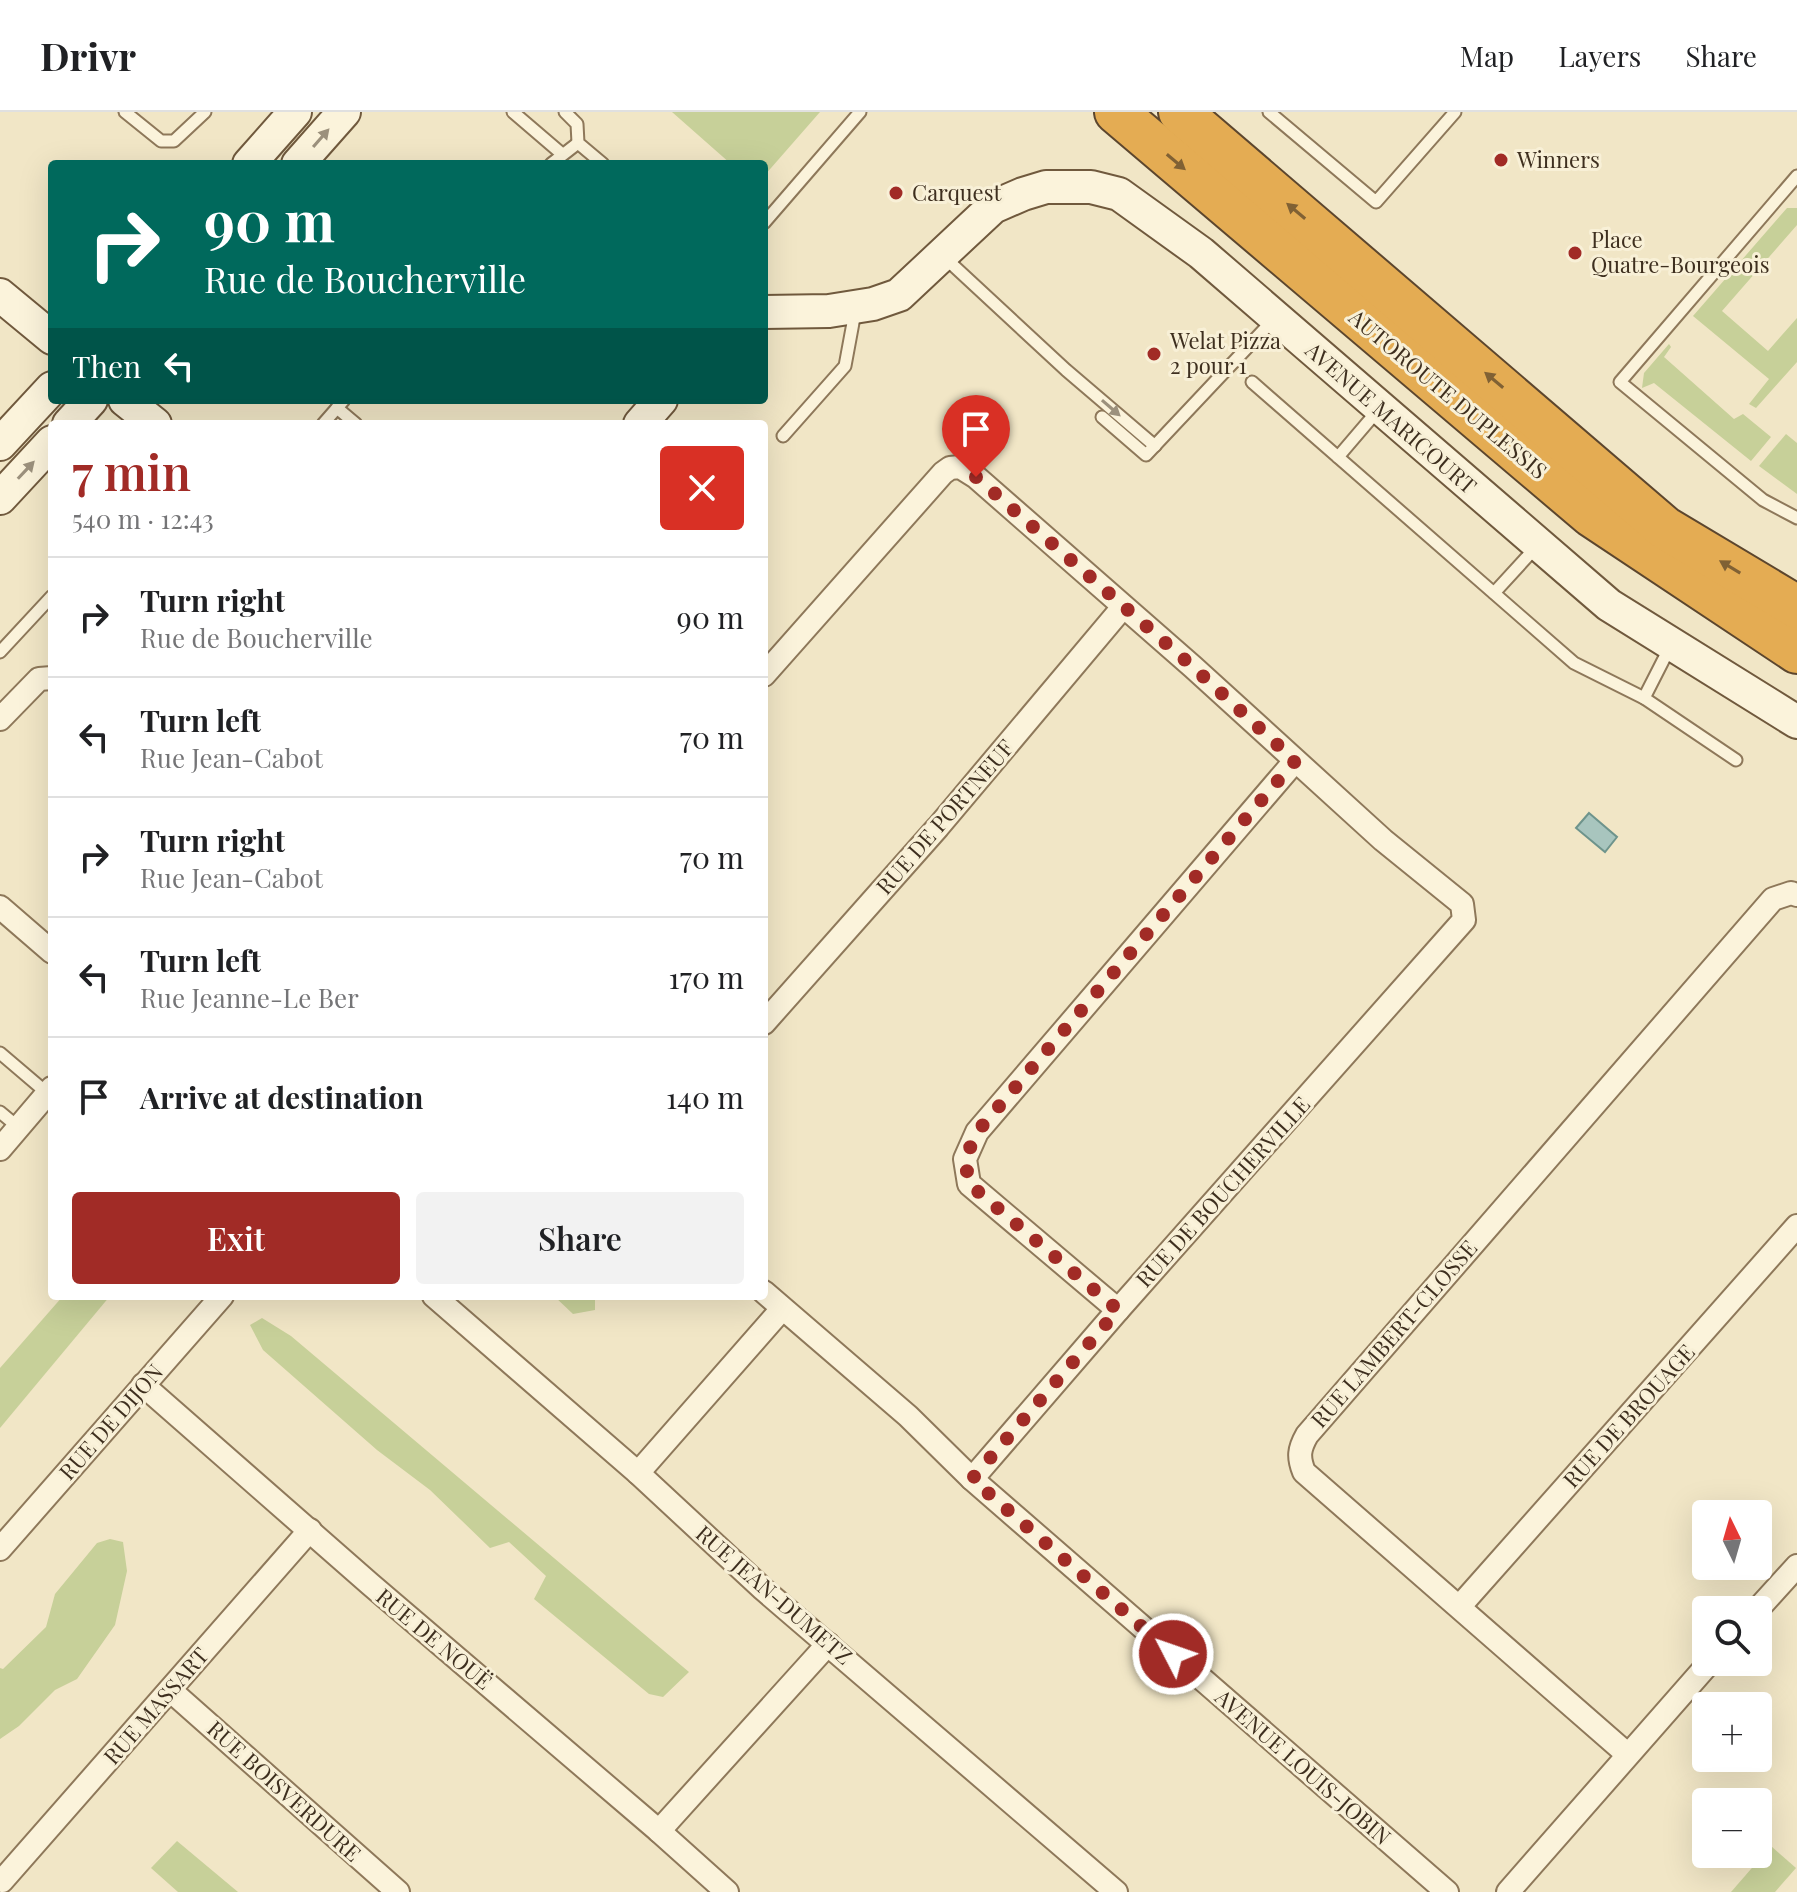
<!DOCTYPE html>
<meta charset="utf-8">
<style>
body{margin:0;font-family:"Playfair Display",serif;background:#f2f2f2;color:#202124;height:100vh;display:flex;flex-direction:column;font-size:30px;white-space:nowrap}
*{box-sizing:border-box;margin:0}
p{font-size:26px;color:#757577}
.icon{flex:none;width:44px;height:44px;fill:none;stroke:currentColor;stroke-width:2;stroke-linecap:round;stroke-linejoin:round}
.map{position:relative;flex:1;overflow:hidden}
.panel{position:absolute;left:48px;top:308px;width:720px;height:880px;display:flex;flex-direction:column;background:#fff;border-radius:8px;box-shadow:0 8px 32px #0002}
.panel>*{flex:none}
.hud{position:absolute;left:48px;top:48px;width:720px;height:244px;border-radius:8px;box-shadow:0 8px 32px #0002;background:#00695c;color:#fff;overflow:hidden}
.needle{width:52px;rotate:355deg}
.buttons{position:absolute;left:1692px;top:1388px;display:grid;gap:16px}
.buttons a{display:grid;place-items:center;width:80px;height:80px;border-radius:8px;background:#fff;box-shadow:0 8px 32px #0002;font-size:40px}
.pin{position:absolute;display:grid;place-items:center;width:68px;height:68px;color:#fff;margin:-82px -34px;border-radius:50% 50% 50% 0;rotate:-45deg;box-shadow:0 0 8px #0007}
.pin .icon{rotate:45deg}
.me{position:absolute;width:88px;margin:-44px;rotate:311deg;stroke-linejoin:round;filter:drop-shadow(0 0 6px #0008)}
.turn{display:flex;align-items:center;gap:28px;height:168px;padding:0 24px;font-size:36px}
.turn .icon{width:104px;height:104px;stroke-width:2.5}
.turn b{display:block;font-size:56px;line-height:68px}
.then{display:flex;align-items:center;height:76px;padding:0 24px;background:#0003;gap:16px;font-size:30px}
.round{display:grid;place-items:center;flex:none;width:84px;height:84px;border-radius:8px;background:#f2f2f2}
.headline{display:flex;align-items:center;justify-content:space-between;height:136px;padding:0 24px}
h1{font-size:48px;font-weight:600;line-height:60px;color:#a12b26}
.primary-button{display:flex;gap:16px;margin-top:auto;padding:16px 24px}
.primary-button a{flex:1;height:92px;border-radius:8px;background:#a12b26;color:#fff;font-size:32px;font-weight:600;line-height:92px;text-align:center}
.primary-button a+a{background:#f2f2f2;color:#202124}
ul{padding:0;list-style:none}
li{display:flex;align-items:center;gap:24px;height:120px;padding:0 24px;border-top:2px solid #e0e0e0}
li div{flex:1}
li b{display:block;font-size:30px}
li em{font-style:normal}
header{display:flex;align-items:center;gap:48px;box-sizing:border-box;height:112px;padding:0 40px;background:#fff;border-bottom:2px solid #e0e0e0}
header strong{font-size:38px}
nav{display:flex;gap:44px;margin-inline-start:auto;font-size:28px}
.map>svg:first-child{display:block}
.green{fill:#c7d099}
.water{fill:#a8c5be;stroke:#6e948c;stroke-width:2}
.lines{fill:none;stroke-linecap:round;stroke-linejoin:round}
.lane-casing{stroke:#8e785a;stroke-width:15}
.street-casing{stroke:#8e785a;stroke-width:26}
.secondary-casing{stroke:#70593d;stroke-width:36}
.highway-casing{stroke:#5c462e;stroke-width:46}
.lane{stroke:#fbf3db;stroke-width:11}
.street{stroke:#fbf3db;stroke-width:22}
.secondary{stroke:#fbf3db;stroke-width:32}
.highway{stroke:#e4ac53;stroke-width:42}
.oneway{fill:#9c917d}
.oneway2{fill:#806134}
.route{stroke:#a12b26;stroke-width:14;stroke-dasharray:0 25.2}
.poi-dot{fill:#a12b26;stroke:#f8f0d7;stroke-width:3}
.labels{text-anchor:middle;stroke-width:6;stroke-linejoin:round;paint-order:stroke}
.poi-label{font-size:22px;fill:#3e2f1f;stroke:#f8f0d7;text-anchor:start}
.street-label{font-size:22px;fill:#3e2f1f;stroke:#f8f0d7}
</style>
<header>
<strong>Drivr</strong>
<nav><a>Map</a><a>Layers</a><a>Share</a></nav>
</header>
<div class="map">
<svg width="1797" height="1780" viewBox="0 0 1797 1780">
<rect width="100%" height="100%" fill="#f1e6c6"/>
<g class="green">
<path d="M672,0H820L764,64V52H731Z"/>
<path d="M1787,96H1797V113L1722,199L1768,239L1797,206V250L1756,296L1749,292L1769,267L1693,204Z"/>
<path d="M1669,232L1671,235L1664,245L1734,307L1743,302L1771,325L1751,349L1654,271L1642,276L1644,261Z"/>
<path d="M1786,322L1797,331V382L1759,354Z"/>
<path d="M63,1184H110L0,1316V1256Z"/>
<path d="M554,1184H595V1198L573,1202Z"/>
<path d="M262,1206L291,1224L689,1560L663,1585L649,1582L534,1487L546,1464L509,1430L490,1436L430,1378L377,1338L263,1238L250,1213Z"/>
<path d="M110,1427L123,1430L127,1459L115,1513L77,1567L55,1578L19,1614L0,1627V1556L3,1557L46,1515L55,1482L97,1431Z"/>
<path d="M177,1729L238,1780H178L151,1756Z"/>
<path d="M1771,1734L1796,1756L1775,1780H1731Z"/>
</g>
<path class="water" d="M1589,701L1617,725L1605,740L1576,716Z"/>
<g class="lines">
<g class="lane-casing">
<g id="lane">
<path d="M125,0L161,29H174L205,0"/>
<path d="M513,0L562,42"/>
<path d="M565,0L577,12L578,31L603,52"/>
<path d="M1269,0L1376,90L1455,0"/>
<path d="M551,52L578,31"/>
<path d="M1797,64L1620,270L1763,388L1797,406"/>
<path d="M764,111L860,0"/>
<path d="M943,144L1066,258L1155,334"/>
<path d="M1252,270L1574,551L1644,586L1736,648"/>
<path d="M337,296L356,312"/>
<path d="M1102,305L1146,343L1275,206"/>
<path d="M323,312L344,288"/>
<path d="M783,324L845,254L855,200"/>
<path d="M1338,345L1379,297"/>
<path d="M1494,481L1537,434"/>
<path d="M0,540L52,484"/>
<path d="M1644,586L1671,533"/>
<path d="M0,941L47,981"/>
<path d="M0,1000L18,1015"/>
</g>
</g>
<g class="street-casing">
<g id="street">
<path d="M764,563L943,361L950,356L960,355L976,365L1193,555L1383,728L1462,792L1464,808L1118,1198L972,1367"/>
<path d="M0,607L39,567L52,566"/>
<path d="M0,795L52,840"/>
<path d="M764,911L938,715L1123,495"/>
<path d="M0,1037L52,976"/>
<path d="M764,1180L908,1304L972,1367L1447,1780"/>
<path d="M434,1184L638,1361L763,1477L1116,1780"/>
<path d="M1118,1198L969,1072L965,1047L977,1020L1295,649"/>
<path d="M143,1273L370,1472L659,1719L727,1780"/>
<path d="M638,1361L782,1197"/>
<path d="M0,1437L222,1184"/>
<path d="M1460,1494L1797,1114"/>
<path d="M1757,1498L1797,1454"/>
<path d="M170,1578L398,1780"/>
<path d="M1627,1642L1304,1360C1298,1345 1299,1337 1307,1323L1773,787L1791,781L1797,783"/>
<path d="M659,1719L828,1532"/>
<path d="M2,1769L310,1418"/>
<path d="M1508,1780L1710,1550"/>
</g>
</g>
<g class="secondary-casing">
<g id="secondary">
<path d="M249,52L295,0"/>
<path d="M298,52L344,0"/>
<path d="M0,183L52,226"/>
<path d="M764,200L829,199L873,192L899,183L993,95L1023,82L1046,75H1091L1119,82L1201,141L1609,493L1797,610"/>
<path d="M125,288L155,312"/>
<path d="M69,312L91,288"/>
<path d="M640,312L661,288"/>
<path d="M0,332L52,276"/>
<path d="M0,386L52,330"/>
</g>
</g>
<g class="highway-casing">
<g id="highway">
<path d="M1116,0L1591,403L1797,540"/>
<path d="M1180,0L1665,416L1797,495"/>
</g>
</g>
<use href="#lane" class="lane"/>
<use href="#street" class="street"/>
<use href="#secondary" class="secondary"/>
<use href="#highway" class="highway"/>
</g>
<defs><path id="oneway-solid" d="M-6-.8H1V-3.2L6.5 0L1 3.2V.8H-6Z" transform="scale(2)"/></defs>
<g class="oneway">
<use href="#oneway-solid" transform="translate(321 26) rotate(-49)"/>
<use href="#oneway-solid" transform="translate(1111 296) rotate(41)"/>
<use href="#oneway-solid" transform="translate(26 358) rotate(-47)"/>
</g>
<g class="oneway2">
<use href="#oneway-solid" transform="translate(1176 50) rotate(40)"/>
<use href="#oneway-solid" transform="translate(1296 99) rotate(-140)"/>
<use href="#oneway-solid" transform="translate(1494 268) rotate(-140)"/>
<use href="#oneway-solid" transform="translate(1730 455) rotate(-149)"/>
</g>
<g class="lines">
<path class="route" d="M976,365L1193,555L1295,649L977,1020L965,1047L969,1072L1118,1198L972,1367L1173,1542"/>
</g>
<g class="poi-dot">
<circle cx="1501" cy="48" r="8"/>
<circle cx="896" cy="81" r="8"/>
<circle cx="1575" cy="141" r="8"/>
<circle cx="1154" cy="242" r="8"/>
</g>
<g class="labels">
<g class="poi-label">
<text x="1517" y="56">Winners</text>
<text x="912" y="89">Carquest</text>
<text x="1591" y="136">Place<tspan x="1591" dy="25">Quatre-Bourgeois</tspan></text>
<text x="1170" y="237">Welat Pizza<tspan x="1170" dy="25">2 pour 1</tspan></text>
</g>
<g class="street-label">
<text transform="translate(1448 282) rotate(40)" y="8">AUTOROUTE DUPLESSIS</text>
<text transform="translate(1391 306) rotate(41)" y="8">AVENUE MARICOURT</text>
<text transform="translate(945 705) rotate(-49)" y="8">RUE DE PORTNEUF</text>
<text transform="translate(1223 1080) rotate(-48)" y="8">RUE DE BOUCHERVILLE</text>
<text transform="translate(1394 1222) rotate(-49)" y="8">RUE LAMBERT-CLOSSE</text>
<text transform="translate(1629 1304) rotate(-48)" y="8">RUE DE BROUAGE</text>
<text transform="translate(111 1310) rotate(-49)" y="8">RUE DE DIJON</text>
<text transform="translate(774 1483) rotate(41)" y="8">RUE JEAN-DUMETZ</text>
<text transform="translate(434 1527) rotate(40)" y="8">RUE DE NOUË</text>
<text transform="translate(156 1594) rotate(-49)" y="8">RUE MASSART</text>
<text transform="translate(1303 1655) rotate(41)" y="8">AVENUE LOUIS-JOBIN</text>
<text transform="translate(284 1679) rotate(42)" y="8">RUE BOISVERDURE</text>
</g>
</g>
</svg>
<div class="buttons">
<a><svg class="needle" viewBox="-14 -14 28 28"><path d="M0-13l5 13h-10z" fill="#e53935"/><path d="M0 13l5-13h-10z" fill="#757577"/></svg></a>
<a><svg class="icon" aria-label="search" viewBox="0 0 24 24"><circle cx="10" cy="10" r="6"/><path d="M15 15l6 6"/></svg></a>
<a>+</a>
<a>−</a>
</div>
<div class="pin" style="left:976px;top:365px;background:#d93025"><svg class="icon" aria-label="arrive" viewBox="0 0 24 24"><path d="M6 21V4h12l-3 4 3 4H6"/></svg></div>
<svg class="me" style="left:1173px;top:1542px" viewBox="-20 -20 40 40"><circle r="17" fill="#a12b26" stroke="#fff" stroke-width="3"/><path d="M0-11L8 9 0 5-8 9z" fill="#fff"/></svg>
<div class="hud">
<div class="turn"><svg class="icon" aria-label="right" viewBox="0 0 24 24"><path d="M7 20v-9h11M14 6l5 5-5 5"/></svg><div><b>90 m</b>Rue de Boucherville</div></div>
<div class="then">Then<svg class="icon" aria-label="left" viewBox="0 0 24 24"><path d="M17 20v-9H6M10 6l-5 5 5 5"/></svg></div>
</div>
<section class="panel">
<div class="headline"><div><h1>7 min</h1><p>540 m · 12:43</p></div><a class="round" style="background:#d93025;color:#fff"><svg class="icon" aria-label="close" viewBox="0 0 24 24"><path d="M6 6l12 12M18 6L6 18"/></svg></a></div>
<ul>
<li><svg class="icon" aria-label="right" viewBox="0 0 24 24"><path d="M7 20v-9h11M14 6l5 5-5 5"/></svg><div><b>Turn right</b><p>Rue de Boucherville</p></div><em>90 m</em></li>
<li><svg class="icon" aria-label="left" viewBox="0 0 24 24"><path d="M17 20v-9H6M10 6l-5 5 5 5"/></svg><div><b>Turn left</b><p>Rue Jean-Cabot</p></div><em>70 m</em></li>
<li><svg class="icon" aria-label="right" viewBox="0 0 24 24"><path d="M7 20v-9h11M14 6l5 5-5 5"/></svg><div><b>Turn right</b><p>Rue Jean-Cabot</p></div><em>70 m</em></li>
<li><svg class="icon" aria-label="left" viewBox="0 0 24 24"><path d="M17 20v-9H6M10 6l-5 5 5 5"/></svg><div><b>Turn left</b><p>Rue Jeanne-Le Ber</p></div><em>170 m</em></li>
<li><svg class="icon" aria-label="arrive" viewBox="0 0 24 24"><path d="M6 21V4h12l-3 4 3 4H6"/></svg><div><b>Arrive at destination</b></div><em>140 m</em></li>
</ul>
<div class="primary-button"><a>Exit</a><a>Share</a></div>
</section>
</div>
